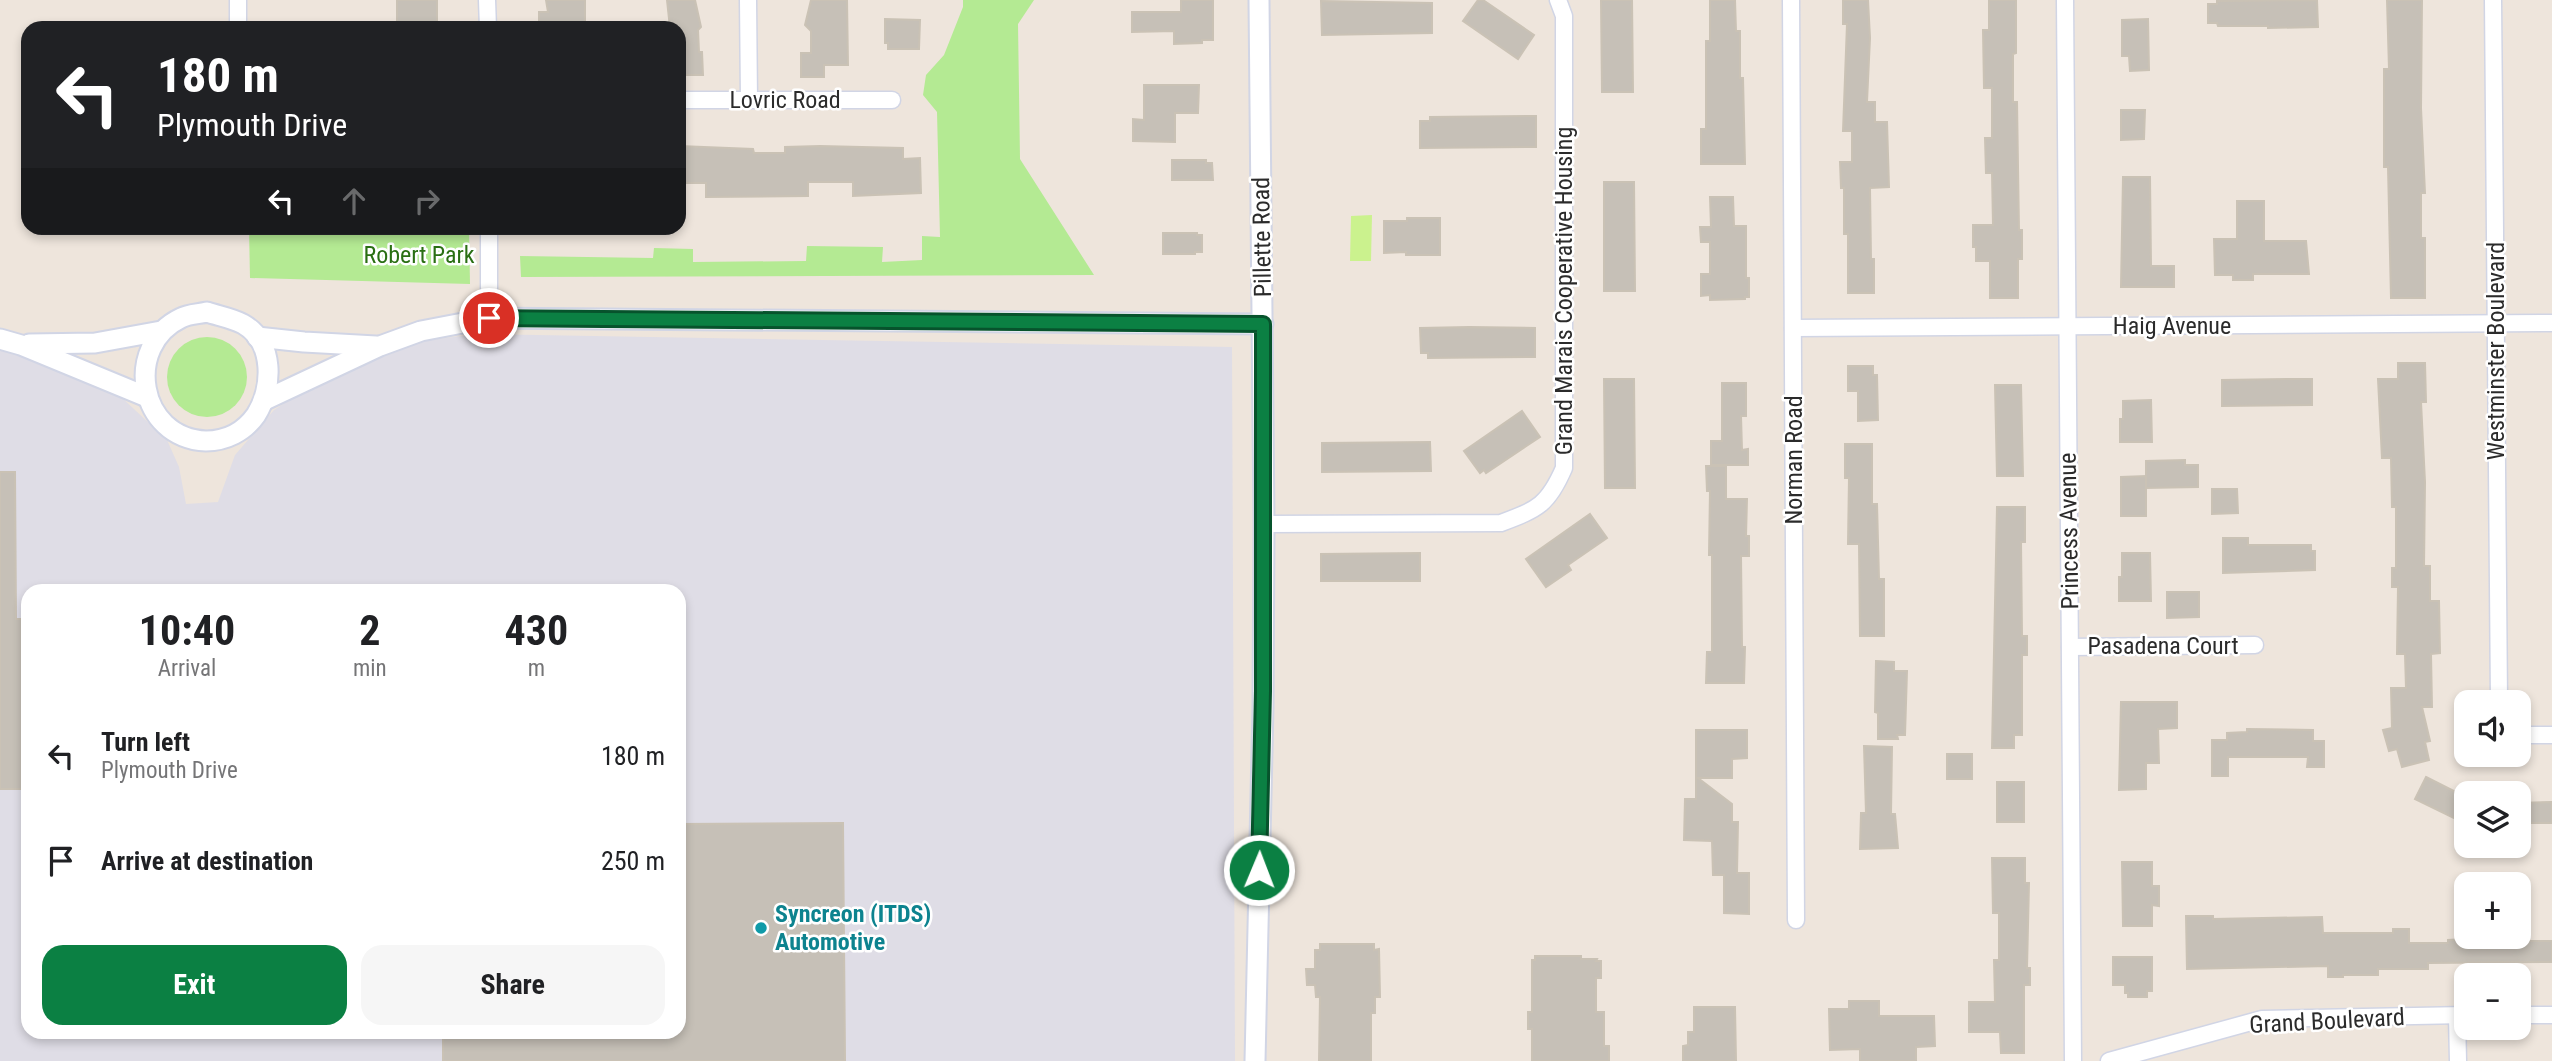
<!DOCTYPE html>
<meta charset="utf-8">
<style>
body{margin:0;font-family:"Roboto Condensed",sans-serif;background:#f6f6f6;color:#202124;height:100vh;display:flex;flex-direction:column;font-size:26px;white-space:nowrap}
*{box-sizing:border-box;margin:0}
p{font-size:23px;color:#757577}
.icon{flex:none;width:38px;height:38px;fill:none;stroke:currentColor;stroke-width:2;stroke-linecap:round;stroke-linejoin:round}
.map{position:relative;flex:1;overflow:hidden}
.details{position:absolute;left:21px;top:584px;width:665px;height:455px;display:flex;flex-direction:column;background:#fff;border-radius:21px;box-shadow:0 4px 10px #0003}
.details>*{flex:none}
.hud{position:absolute;left:21px;top:21px;width:665px;height:214px;border-radius:21px;box-shadow:0 4px 10px #0003;background:#202124;color:#fff;overflow:hidden}
.buttons{position:absolute;left:2454px;top:690px;display:grid;gap:14px}
.buttons a{display:grid;place-items:center;width:77px;height:77px;border-radius:14px;background:#fff;box-shadow:0 4px 10px #0003;font-size:35px}
.pin{position:absolute;display:grid;place-items:center;width:60px;height:60px;color:#fff;margin:-30px;border:4px solid #fff;border-radius:50%;box-shadow:0 2px 7px #0007}
.me{position:absolute;width:77px;margin:-38px;rotate:1deg;stroke-linejoin:round;filter:drop-shadow(0 0 5px #0008)}
.turn{display:flex;align-items:center;gap:24px;height:147px;padding:0 21px;font-size:32px}
.turn .icon{width:91px;height:91px;stroke-width:2.5}
.turn b{display:block;font-size:49px;line-height:60px}
.lanes{display:flex;align-items:center;height:66px;padding:0 21px;background:#0003;justify-content:center;gap:35px;direction:ltr}
.lanes .off{opacity:.35}
.eta{display:flex;justify-content:space-evenly;align-items:center;height:119px;text-align:center}
.eta b{font-size:42px;font-weight:700;line-height:49px}
.cta{display:flex;gap:14px;margin-top:auto;padding:14px 21px}
.cta a{flex:1;height:80px;border-radius:21px;background:#0b8043;color:#fff;font-size:28px;font-weight:700;line-height:80px;text-align:center}
.cta a+a{background:#f6f6f6;color:#202124}
ul{padding:0;list-style:none}
li{display:flex;align-items:center;gap:21px;height:105px;padding:0 21px}
li div{flex:1}
li b{display:block;font-size:26px}
li em{font-style:normal}
.map>svg:first-child{display:block}
.industrial{fill:#dfdde6;fill-rule:evenodd}
.green{fill:#b4ea93}
.pitch{fill:#cbf28e}
.building{fill:#c6c0b7;stroke:#cac2b5;stroke-width:2}
.lines{fill:none;stroke-linecap:round;stroke-linejoin:round}
.minor-casing{stroke:#d1d5e5;stroke-width:19}
.tertiary-casing{stroke:#d1d5e5;stroke-width:23}
.minor{stroke:#fff;stroke-width:16}
.tertiary{stroke:#fff;stroke-width:19}
.route-casing{stroke:#07532c;stroke-width:18}
.route{stroke:#0b8043;stroke-width:12}
.culture-dot{fill:#0f9aa8;stroke:#fff;stroke-width:2.5}
.labels{text-anchor:middle;stroke-width:5;stroke-linejoin:round;paint-order:stroke}
.street-label{font-size:24px;fill:#2b2b2b;stroke:#fff}
.park-label{font-size:24px;fill:#2a6f13;stroke:#fff}
.culture-label{font-size:24px;font-weight:bold;fill:#0d838f;stroke:#fff;text-anchor:start}
</style>
<div class="map">
<svg width="2552" height="1061" viewBox="0 0 2552 1061">
<rect width="100%" height="100%" fill="#eee5dc"/>
<path class="industrial" d="M476,334L1232,347L1235,1061H0V345L119,395L167,440L179,467L186,504L218,502L235,455L274,410L315,384L423,341ZM28,592H679V1032H28Z"/>
<g class="green">
<path d="M963,0H1034L1018,24L1020,159L1094,275L521,277L520,256L653,258L654,248L693,249V262L806,261L807,246L883,247L882,262L922,260V236L940,237L937,112L923,95L926,75L944,55L963,7Z"/>
<path d="M249,228H469L470,284L250,278Z"/>
<circle cx="207" cy="377" r="40"/>
</g>
<path class="pitch" d="M1372,215L1371,261H1350L1351,216Z"/>
<g class="building">
<rect x="397" y="0" width="40" height="22"/>
<path d="M546,0H585V28H539V12H548Z"/>
<path d="M667,0H695L701,27L698,30L699,52H702L703,75H683V64H679V28H670Z"/>
<path d="M811,0H847L848,65H824V77H801V53H811V31L805,25Z"/>
<path d="M1181,0H1213V40H1202V43L1174,44V31L1132,32V12H1181Z"/>
<path d="M1478,0H1483L1534,35L1518,59L1463,21Z"/>
<path d="M1601,0H1632L1633,92H1602Z"/>
<path d="M1710,0H1735L1736,31H1740V78H1743L1745,164H1701V129H1706V41H1710Z"/>
<path d="M1843,0H1868L1870,38L1867,102H1875V122H1887L1889,187L1870,188L1871,259H1874V293H1848V234H1844V188H1841L1840,162H1852V131H1843L1847,24H1843Z"/>
<path d="M1989,0H2016V53L2013,54V102H2017L2019,230H2022V259H2018V298H1990V261H1976V247H1973V225H1993L1992,173H1986L1985,138H1992V88H1984L1983,30H1989Z"/>
<path d="M2317,0L2318,27L2268,28V26H2218L2217,23H2208V4H2217V1Z"/>
<path d="M2387,0H2422L2421,108L2425,193H2421V238H2425V298H2391L2388,167H2384V69H2389Z"/>
<path d="M1321,1L1432,3V33L1322,35Z"/>
<path d="M885,19L920,20L919,49H888V43H885Z"/>
<path d="M2148,19L2149,70L2130,71L2129,56H2122V20Z"/>
<path d="M1144,85H1199L1198,113H1175V142L1133,141V119L1144,120Z"/>
<path d="M2121,110H2145L2144,139L2121,140Z"/>
<path d="M1536,116V147L1420,148V121H1430V117Z"/>
<path d="M679,146L753,149L754,153H785V147L820,146L903,148V159L920,158L921,193L853,196V182H808V196L706,197V183H679Z"/>
<path d="M1172,160H1206V163H1212L1213,180H1172Z"/>
<path d="M2123,177H2150L2151,266H2174V287H2121Z"/>
<path d="M1604,182H1634L1635,291H1604Z"/>
<path d="M1710,197H1733L1734,226H1746V278H1749V297H1745V299L1710,300V295L1701,296V274H1710V242H1701L1700,227H1711Z"/>
<path d="M2237,201H2264V241H2306L2309,274H2253V280H2233V275H2215L2214,239H2237Z"/>
<path d="M1407,218H1440V255H1406V252L1384,253V221H1407Z"/>
<path d="M1163,233H1197V235H1202V252H1195V254H1163Z"/>
<path d="M1469,327L1535,328V357L1428,358V353H1421L1420,328Z"/>
<path d="M2398,363H2425L2426,402H2421L2425,482L2424,566H2430V601H2439L2440,653L2431,654L2432,707H2422L2430,741L2425,742L2429,760L2402,767L2397,749L2389,751L2383,730L2392,728L2391,688H2406L2405,654H2397L2398,587H2392V568H2396V507H2392L2391,458H2382L2378,379H2398Z"/>
<path d="M1848,366H1873V375H1877L1878,420L1858,421V391H1848Z"/>
<path d="M1604,379H1634L1635,488H1605Z"/>
<path d="M2286,379H2312V405L2222,406V380Z"/>
<path d="M1722,383H1746V416H1741L1742,450L1748,449V465H1711V441H1722Z"/>
<path d="M1995,385H2021L2023,476H1997Z"/>
<path d="M2151,400L2152,442H2120V419H2123V401Z"/>
<path d="M1522,411L1540,437L1486,473L1484,470L1480,473L1464,451Z"/>
<path d="M1430,442L1431,471L1322,472V443Z"/>
<path d="M1845,444H1872V504H1877L1879,579H1884V636H1860L1859,544H1848L1849,478H1845Z"/>
<path d="M2185,460V465H2198V487L2146,488V461Z"/>
<path d="M1706,466H1726V499H1747L1746,536H1749V556H1741L1742,647H1745L1744,683H1706L1707,652H1712V555H1709L1710,491H1707Z"/>
<path d="M0,472H15L16,619H28V789H0Z"/>
<path d="M2146,476V516H2121V477Z"/>
<path d="M2212,489H2237L2238,513L2212,514Z"/>
<path d="M1997,507H2025V542H2021L2022,636H2027V655H2022V735H2014V748H1992Z"/>
<path d="M1590,514L1607,538L1568,565L1571,570L1546,587L1526,559Z"/>
<path d="M2223,538H2248V545H2311V551H2315V570L2223,573Z"/>
<path d="M1420,553V581H1321V554Z"/>
<path d="M2122,553H2150L2151,601H2119V577H2122Z"/>
<path d="M2167,592H2199V617L2167,618Z"/>
<path d="M1876,661L1894,662V671H1907L1905,735H1897L1898,739H1878V713L1875,712Z"/>
<path d="M2121,702H2177V728L2158,729L2159,763H2146V789L2119,790Z"/>
<path d="M2247,729L2313,730V741H2324V767H2307L2308,757H2228V776H2212V740H2227V733L2247,732Z"/>
<path d="M1696,730H1747V758L1732,759V778H1698L1732,804V822H1738L1737,873H1749V914L1724,913V875H1713L1712,841L1684,840L1685,799H1696Z"/>
<path d="M1864,746L1892,747L1891,814H1895L1898,848L1860,849L1861,813H1866Z"/>
<rect x="1947" y="754" width="25" height="25"/>
<path d="M2426,777L2466,797V824L2415,799Z"/>
<rect x="1997" y="782" width="27" height="40"/>
<path d="M2552,802V823H2518V803Z"/>
<path d="M843,823L845,1061H443V1032H679V824Z"/>
<path d="M1992,858H2025V883H2029L2027,968H2030V985H2024V1053H2001L2000,1032H1969V1002H1995L1994,960H1999V913H1993Z"/>
<path d="M2122,862H2152V886H2159V906L2152,905V926H2123Z"/>
<path d="M2186,916H2213V919L2322,917L2323,933H2393V929H2409V943H2448V940L2521,936L2522,941H2552V962L2428,963V969H2378V975H2343V977H2328V966L2187,969Z"/>
<path d="M1320,944H1374V950L1379,949L1380,997H1375V1013H1371V1061H1319L1320,997H1316L1315,985H1307L1306,969H1315V950H1320Z"/>
<path d="M1535,956H1581V959H1597L1596,961H1601V978H1596V1012H1604V1046H1609V1061H1532V1029H1528V1012H1532V960H1535Z"/>
<path d="M2113,957H2152V991H2147V997H2128V993H2125V985H2113Z"/>
<path d="M1849,1001H1879V1016H1934L1935,1046L1916,1047V1061H1860V1049L1830,1050L1829,1009H1849Z"/>
<path d="M1694,1007H1735L1736,1061H1683V1046L1688,1045V1032H1694Z"/>
</g>
<g class="lines">
<g class="minor-casing">
<g id="minor">
<path d="M238,0V28"/>
<path d="M487,0L488,28"/>
<path d="M748,0L749,100"/>
<path d="M1791,0L1796,920"/>
<path d="M2065,0L2073,1061"/>
<path d="M2493,0L2499,702"/>
<path d="M679,100H892"/>
<path d="M489,228V318"/>
<path d="M1793,328L2552,323"/>
<path d="M1264,524L1501,523C1538,509 1548,505 1564,468V16L1558,0"/>
<path d="M2070,647L2255,645"/>
<path d="M2518,735H2552"/>
<path d="M2457,1015L2458,1061"/>
<path d="M2518,1015H2552"/>
<path d="M2109,1061L2262,1019L2466,1015"/>
</g>
</g>
<g class="tertiary-casing">
<g id="tertiary">
<path d="M207,312C219,316 232,318 243,324C275,342 273,388 256,415C244,432 226,441 206,441C137,438 124,345 181,318C188,314 199,314 207,312Z"/>
<path d="M257,337L304,342L376,346"/>
<path d="M0,339L21,345L147,397"/>
<path d="M29,344L95,343L161,331"/>
<path d="M265,400L380,346L421,331L489,318L1263,324"/>
<path d="M1255,1061L1263,706L1264,524L1259,0"/>
</g>
</g>
<use href="#minor" class="minor"/>
<use href="#tertiary" class="tertiary"/>
</g>
<g class="lines">
<g class="route-casing">
<path id="route" d="M489,318L1263,324V691L1259,870"/>
</g>
<use href="#route" class="route"/>
</g>
<circle class="culture-dot" cx="761" cy="928" r="7"/>
<g class="labels">
<g class="street-label">
<text x="785" y="108">Lovric Road</text>
<text transform="translate(1262 237) rotate(-91)" y="8">Pillette Road</text>
<text transform="translate(1564 291) rotate(-90)" y="8">Grand Marais Cooperative Housing</text>
<text x="2172" y="334">Haig Avenue</text>
<text transform="translate(2496 351) rotate(-90)" y="8">Westminster Boulevard</text>
<text transform="translate(1794 460) rotate(-90)" y="8">Norman Road</text>
<text transform="translate(2069 531) rotate(-91)" y="8">Princess Avenue</text>
<text x="2163" y="654">Pasadena Court</text>
<text transform="translate(2327 1021) rotate(-3)" y="8">Grand Boulevard</text>
</g>
<g class="park-label">
<text x="419" y="263">Robert Park</text>
</g>
<g class="culture-label">
<text x="775" y="922">Syncreon (ITDS)<tspan x="775" dy="28">Automotive</tspan></text>
</g>
</g>
</svg>
<div class="buttons">
<a><svg class="icon" aria-label="sound" viewBox="0 0 24 24"><path d="M4 9h4l5-4v14l-5-4H4zM17 9q2 3 0 6"/></svg></a>
<a><svg class="icon" aria-label="layers" viewBox="0 0 24 24"><path d="M12 4l9 5-9 5-9-5zM3 14l9 5 9-5"/></svg></a>
<a>+</a>
<a>−</a>
</div>
<div class="pin" style="left:489px;top:318px;background:#d93025"><svg class="icon" aria-label="arrive" viewBox="0 0 24 24"><path d="M6 21V4h12l-3 4 3 4H6"/></svg></div>
<svg class="me" style="left:1259px;top:870px" viewBox="-20 -20 40 40"><circle r="17" fill="#0b8043" stroke="#fff" stroke-width="3"/><path d="M0-11L8 9 0 5-8 9z" fill="#fff"/></svg>
<div class="hud">
<div class="turn"><svg class="icon" aria-label="left" viewBox="0 0 24 24"><path d="M17 20v-9H6M10 6l-5 5 5 5"/></svg><div><b>180 m</b>Plymouth Drive</div></div>
<div class="lanes"><svg class="icon" aria-label="left" viewBox="0 0 24 24"><path d="M17 20v-9H6M10 6l-5 5 5 5"/></svg><svg class="icon off" aria-label="ahead" viewBox="0 0 24 24"><path d="M12 20V5M6 11l6-6 6 6"/></svg><svg class="icon off" aria-label="right" viewBox="0 0 24 24"><path d="M7 20v-9h11M14 6l5 5-5 5"/></svg></div>
</div>
<section class="details">
<div class="eta">
<div><b>10:40</b><p>Arrival</p></div>
<div><b>2</b><p>min</p></div>
<div><b>430</b><p>m</p></div>
</div>
<ul>
<li><svg class="icon" aria-label="left" viewBox="0 0 24 24"><path d="M17 20v-9H6M10 6l-5 5 5 5"/></svg><div><b>Turn left</b><p>Plymouth Drive</p></div><em>180 m</em></li>
<li><svg class="icon" aria-label="arrive" viewBox="0 0 24 24"><path d="M6 21V4h12l-3 4 3 4H6"/></svg><div><b>Arrive at destination</b></div><em>250 m</em></li>
</ul>
<div class="cta"><a>Exit</a><a>Share</a></div>
</section>
</div>
